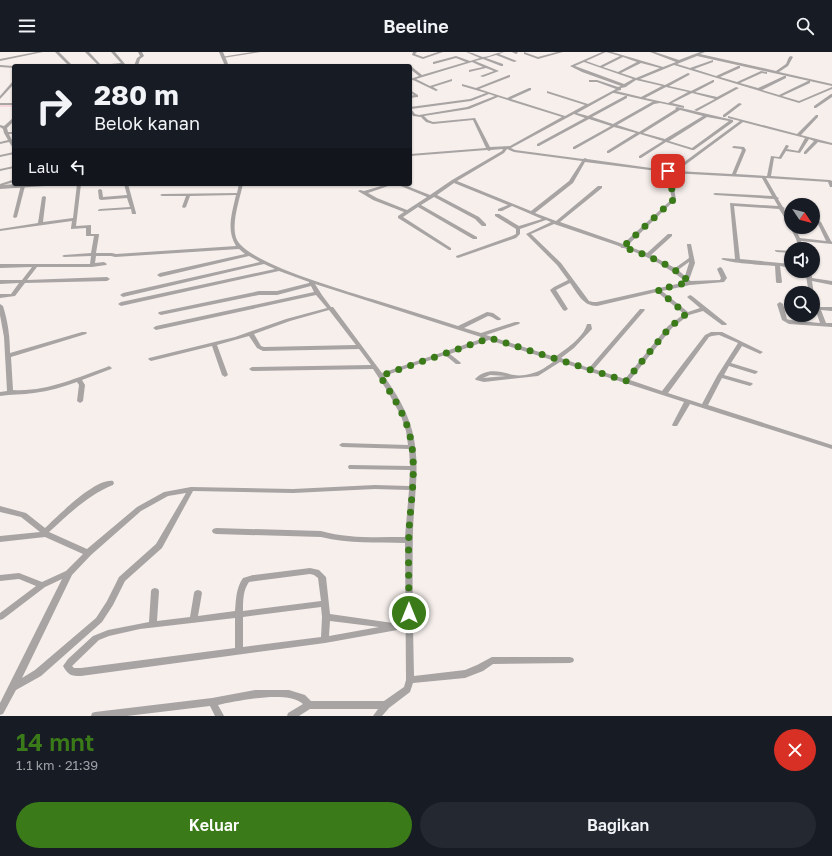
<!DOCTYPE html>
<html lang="id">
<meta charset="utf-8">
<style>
body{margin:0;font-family:"Golos Text",sans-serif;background:#242831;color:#f1f3f6;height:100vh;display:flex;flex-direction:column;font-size:15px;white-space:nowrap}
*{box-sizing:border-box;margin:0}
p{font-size:13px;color:#9ea1a6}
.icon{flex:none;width:22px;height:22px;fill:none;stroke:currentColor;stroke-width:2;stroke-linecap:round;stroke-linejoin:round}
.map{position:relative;height:664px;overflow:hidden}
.details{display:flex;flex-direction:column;background:#171b24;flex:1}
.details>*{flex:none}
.guide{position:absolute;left:12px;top:12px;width:400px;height:122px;border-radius:4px;box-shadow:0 1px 3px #0004;background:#171b24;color:#f1f3f6;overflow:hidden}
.needle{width:26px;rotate:125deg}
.tools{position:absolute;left:784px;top:146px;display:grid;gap:8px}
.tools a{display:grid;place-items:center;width:36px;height:36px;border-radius:50%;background:#171b24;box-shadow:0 1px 3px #0004;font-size:20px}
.pin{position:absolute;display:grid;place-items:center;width:34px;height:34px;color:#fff;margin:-17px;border-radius:8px;box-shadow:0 2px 6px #0006}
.me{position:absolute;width:44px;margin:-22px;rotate:0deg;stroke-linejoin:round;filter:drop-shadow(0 0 3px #0008)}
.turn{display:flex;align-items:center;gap:14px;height:84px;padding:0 16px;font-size:18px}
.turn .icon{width:52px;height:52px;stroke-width:2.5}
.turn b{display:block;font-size:28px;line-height:34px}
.then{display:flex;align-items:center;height:38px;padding:0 16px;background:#0003;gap:8px;font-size:15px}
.round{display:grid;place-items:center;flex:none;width:42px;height:42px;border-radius:21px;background:#242831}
.headline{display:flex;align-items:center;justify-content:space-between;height:68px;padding:0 16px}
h1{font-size:24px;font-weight:600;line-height:30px;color:#3a7a18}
.cta{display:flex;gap:8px;margin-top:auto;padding:8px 16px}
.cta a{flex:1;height:46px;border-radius:24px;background:#3a7a18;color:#fff;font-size:16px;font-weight:600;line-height:46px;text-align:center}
.cta a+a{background:#242831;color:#f1f3f6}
header{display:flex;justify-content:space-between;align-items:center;height:52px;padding:0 16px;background:#171b24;font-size:18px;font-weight:600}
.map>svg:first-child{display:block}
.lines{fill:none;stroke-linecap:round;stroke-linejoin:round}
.stream{stroke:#f8bed0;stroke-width:1}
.minor{fill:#a8a4a4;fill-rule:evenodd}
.tertiary{fill:#a8a4a4;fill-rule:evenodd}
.route{stroke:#3a7a18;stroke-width:7;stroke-dasharray:0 12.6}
</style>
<header><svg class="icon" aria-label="menu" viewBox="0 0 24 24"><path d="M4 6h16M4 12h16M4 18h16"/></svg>Beeline<svg class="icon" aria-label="search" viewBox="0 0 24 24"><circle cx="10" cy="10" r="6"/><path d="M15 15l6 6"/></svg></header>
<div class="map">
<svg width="832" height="664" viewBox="0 0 832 664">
<rect width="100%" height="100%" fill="#f6efec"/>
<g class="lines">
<path class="stream" d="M0,54H14"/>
<g class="minor">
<path d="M36,0H43L0,9V7Z"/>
<path d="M55,0H59L73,14H69Z"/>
<path d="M85,0H89L101,13L121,11L111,0H115L125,12L123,13L93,14L98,13Z"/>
<path d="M138,0H142L144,4L140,7L138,14H134L137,6L140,4Z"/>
<path d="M252,0H261L223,6L221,5Z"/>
<path d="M413,0H417L415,2L423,5L438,0H443L423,7L412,3Z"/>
<path d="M466,0C473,0 478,4 483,5C489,5 497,0 504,0L499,2L517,9L514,10L496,3L486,6L503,12V14H501L483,7L475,9L499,19L483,25L480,24L494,19L486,16L469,20V18L483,15L472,10L416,27L430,34L452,27V29L433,35L438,38L436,39L413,28L410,29V27L419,24L410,17V15H412L422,23L466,10L456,6L434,12H433V10L456,4L470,9L480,6Z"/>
<path d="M512,0H517L518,1L516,2Z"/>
<path d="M524,0L538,5L557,0H563L538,7L524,2Z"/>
<path d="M602,0H612L663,15L676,10L650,0H655L679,8L700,0H705L700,2L776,19L786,12L789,5L791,4L793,5L788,14L779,20L832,32V34L697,4L677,12L690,16L713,8V10L694,17L716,24L738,14H740V16L720,25L737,30L761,19L767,20V22L762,21L740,31L758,36L784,24H786V26L762,38L779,43L808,29H810V31L782,44L799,49L832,35V37L799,51L674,13L640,27L665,33L688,21L690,22L689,23L669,34L691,39L713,28H714V30L695,40L717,45L736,35L739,36L697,59L694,58L715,47L692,41L672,51L684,54V56L660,51L654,52L617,73L639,80L676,57L675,56L677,55L733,68V70L694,98H692L666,90L641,106H639V104L663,89L640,82L609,101H607V99L636,81L614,75L575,97H573V95L611,74L589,67L539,94H537V92L585,66L574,62L511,96L515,98L583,107L585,106L587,107L672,119L740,69L728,66V64L797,82L816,63H818V65L801,83L832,91V93L818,90L806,102H804V100L814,89L809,87L800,101L786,99L781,107L774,106L771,124L830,128L832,129V135H830L828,130L766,126L777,145L779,146L778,147L783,155L785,156L784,157L791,169V175H794L800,186L826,189L817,170L819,169L821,170L831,189L832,190V192L801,189L803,197H799L796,187L790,175V174L779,157L734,154L740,207L791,212V216L780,214L782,230L781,231H777L776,230L775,214C764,213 728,211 721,207L723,206L735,207L730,151L778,154L774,147L715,143L713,142L715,141L772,144L762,126L671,121L676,147L627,194L647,201L668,182H672V184L651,203L675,216L689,206L687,193V192H691L695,211L689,228L691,229L720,228L721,226L717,217L720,215L722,216L727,226L724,230L690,233L662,239L688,260L700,256L687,245L690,243L692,244L727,272L726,273H722L703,259L689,263L672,276L630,328L662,339L705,283L711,280H722L763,300L760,302L758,301L742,294L731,311L757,319L758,320L755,322L729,314L724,323L752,331L753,332L750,334L722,326L708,353L832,393V397L690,352L677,374H673L672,373L684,350L560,310L538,324L484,330L476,328L475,327C487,315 500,320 514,323C519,324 528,323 533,321C540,320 548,313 555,309L489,288L450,302L460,310L461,311L460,312H456L445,303L384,324C396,341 407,359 412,378C421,411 414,445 413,478C412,527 413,575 414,624L465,618L477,613L492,605H570L573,606L574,608L573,610L570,611L493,612L483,619L465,626L413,631L410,640L389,656L382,664H373L378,657H310L299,664H287L288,661L303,652C288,638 237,649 218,653L224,664H215L210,654L127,664H91L92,661L95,660L212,646L255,638H289L305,643L311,649H384L404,635L406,628L405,491C377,490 349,492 321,485L216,482L213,481L212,479L213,477L216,476L321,479C349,487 377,485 405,485L409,438L375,437L293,441L193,439L162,496L125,529L113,553L102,570L41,624L16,638L3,662L0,663V651L62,527L45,535L3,567L0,568V561L36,534L19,527L0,529V523L19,521L42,530L66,519L83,502L45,485L0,490V484L40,480L21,465L0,460V454L26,461L45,476C58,464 95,426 113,429L114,431L113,433C88,443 69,462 49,480L87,497L137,455L164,440L191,435L293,437L375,433L409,434L410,418L351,417H349L348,415L349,413H351L410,414L409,397L342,395L339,393L342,391L408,393L406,379L401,364L388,340L373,317L252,319L249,317L252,315L371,313L359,297L263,299L257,296L249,284L217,293L228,323L225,325L222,323L212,294L151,309L148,307L149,306L235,285L286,267L327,256L316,243L156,278L153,276L156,274L314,240L311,234L277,243H259L161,263L159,262L158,261L159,260L259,239H277L309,231V230L279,219L121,254L118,252L121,250L275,217L264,212L123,245L120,243L123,241L260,210L249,204L160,225L157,223L160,221L245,202L239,197L115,205L111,204H96L95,211L104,210L107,212L106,213L92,215H37L27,228L107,225L110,227L107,229L25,231L15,244L0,246V242H11L19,231L0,232V228H22L32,215L0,216V212H90L91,204L64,205L62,204L64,203L91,201L94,184H86V176L71,177V176L72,169L0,179V177L38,171L42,145L44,144L46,145L43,170L73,166L77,132H81L76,174L91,173V182H99V183L96,201H112L116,202L236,194C226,178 232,161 236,143L190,144L186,155L184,156L182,155L186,144H162L160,143L162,142L237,141L239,132H243C240,146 230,174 237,188C250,212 344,238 372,247C401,256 430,265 458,274L487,260L493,261L500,266L501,267L500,268C495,269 493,264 488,264L464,276L481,281L515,270H519L520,271L519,272L486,283L555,305C566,297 584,285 587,272H591L592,277L591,278L574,296L561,306L589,316L640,257H644L645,258L644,259L594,317L625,327L668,274L684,262L657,240L597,254C583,254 578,242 570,231L556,238L568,257L565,259L563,258L550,238L554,235L568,228L557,213L526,182L551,170L546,168L520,177V182L516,186L458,206L456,205V204L512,184L516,182V177L495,164V162H499L519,174L542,167L512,154L502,159H498V157L508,153L454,131L437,143L479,165L486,172V174H482L475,167L434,145L421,153L477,185V187H473L418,155L403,165L451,196V198H449L398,166V164L404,160L373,148L358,139L360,138L364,139L388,132H394L368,141L377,146L407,158L427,145L396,132H402L430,143L452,128L502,99L503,97L491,98L489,99L487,98L410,104V102L486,96L473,68L433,72L426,70L421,65L413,64L410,60V55L470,47L486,41L462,34V32L476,36L509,23H510V25L479,37L507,46L529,36H531V38L511,47L565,64L585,53L547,41V39L588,52L616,37L597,30H589V28H597L618,35L621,34L582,20L570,14ZM606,0L620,4L600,14L586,9ZM623,5L637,10L618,20L603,15ZM584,10L633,27L624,32L575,14ZM641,11L660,16L636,26L621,21ZM636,28L662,34L641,45L616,39L621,38V36L626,35L627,34ZM666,35L688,40L668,51L645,46ZM613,41H614L654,50H652L613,72L592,65L627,46V44H625L588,64L577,61ZM489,42L495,44L467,55L419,63L415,62L411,57L471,49ZM498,45L562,65L510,94L490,95L475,66L433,70L428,68L424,64L469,57ZM680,58L703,64L665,87L643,81ZM707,65L729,69L692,96L669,89ZM743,70L805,86L798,99L787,97L789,94L787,93H786L779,105L771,104L767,124L736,122L746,98L744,95L734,94L732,95L733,96L741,97L742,98L732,122L677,119ZM507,97L514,100L582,109L569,129L531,159L457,129L504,101ZM585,110L666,120L672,147L623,192L560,170L602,136V134H598L556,169L535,161L573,131ZM554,172L616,193L621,195V196H624C647,204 668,215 686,230L597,250H593L589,249L561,211L531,182ZM689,210V211L685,224L678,218ZM315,232L484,286L382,321L333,255H331L322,243ZM329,258L356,293L264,295L261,294L254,282L290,269ZM719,283L738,291L717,324L702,352L668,341L709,285L712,284ZM490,323L506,324L483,326ZM186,441L156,492L119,525L107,549L96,566L35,618L22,626L72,523L91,503L141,459L168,444Z"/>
<path d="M0,13L14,14V16L0,15Z"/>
<path d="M13,29H14V32L0,47V44Z"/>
<path d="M410,38L418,43V45L410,46V44L414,43L410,41Z"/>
<path d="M831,42H832V45L816,56H814V54Z"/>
<rect x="0" y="51" width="14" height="2"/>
<path d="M739,51L742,52L725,65H723V63Z"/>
<path d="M13,66H14V69L7,76L8,80H14V82H9L14,92V96H13L9,90L0,92V90L8,88L4,81L3,77L0,75V73L4,74Z"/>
<path d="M14,100V102L0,105V103Z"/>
<path d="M14,114V116L0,119V117Z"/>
<path d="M12,128H14V130L0,134V132Z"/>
<path d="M124,132H128L136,161V162H132L131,157L98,159V158L100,157L130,155L127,146L101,148L99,147L98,138L100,137L102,138L103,145L127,143Z"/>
<path d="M21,133L25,134L17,165L15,166L13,165Z"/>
<path d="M775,198L791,199V201L777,200L775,199Z"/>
<path d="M805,219H811L812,226L832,229V233L812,229L814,242L816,243L820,255H832V259L821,258L826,271H832V275L789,272L782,268L777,252L780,250L783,252L787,267L790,268L820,271L813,250V241H809Z"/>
<path d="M0,252L3,254C8,270 10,285 10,301L82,280H86L87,281L86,282L11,305L13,338C46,340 76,326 107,315L109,314L112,316L111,317L82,328L85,333L83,349L80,351L77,349L79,333L77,330C63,335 49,339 34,341C23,343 11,342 0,344V340L7,339L4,285L0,263Z"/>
<path d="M310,516L319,518L326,525L330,562L393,571C397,572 399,571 403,573L404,575L403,577L325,591L81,624C71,624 68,623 63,614L68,607L93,584L108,578L149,570L151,539L152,537L155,536L158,537L159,539L157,569L190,565L194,541L195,539L198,538L201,539L202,541L198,564L235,559C236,547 236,536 243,526L253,523ZM310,522L314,523L318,526L321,549L243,559C243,549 243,538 249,530ZM321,555L322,565L321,585L243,595V565ZM235,566V596L81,616H74L72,614L99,588L109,584L140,577ZM330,569L379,575L329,584Z"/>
</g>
<g class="tertiary">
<path d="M219,0H223L229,14H225Z"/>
<path d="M19,132H48L45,134L0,137V133Z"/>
</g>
</g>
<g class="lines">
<path class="route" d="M409,561C409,533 408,506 409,478C411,448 417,414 410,384C405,362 392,343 380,324L490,286L626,329L670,275L686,262L658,238L689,230C672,212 646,203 623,195L674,147L668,119"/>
</g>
</svg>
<div class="tools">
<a><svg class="needle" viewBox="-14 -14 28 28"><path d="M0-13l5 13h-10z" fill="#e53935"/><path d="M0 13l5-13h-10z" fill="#9ea1a6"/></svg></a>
<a><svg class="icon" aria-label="sound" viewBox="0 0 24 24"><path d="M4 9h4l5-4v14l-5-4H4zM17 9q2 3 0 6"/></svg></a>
<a><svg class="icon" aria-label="search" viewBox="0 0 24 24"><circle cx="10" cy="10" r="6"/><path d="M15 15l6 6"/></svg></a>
</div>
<div class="pin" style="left:668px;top:119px;background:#d93025"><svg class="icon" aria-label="arrive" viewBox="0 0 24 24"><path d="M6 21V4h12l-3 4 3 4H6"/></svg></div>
<svg class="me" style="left:409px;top:561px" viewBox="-20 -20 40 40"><circle r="17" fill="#3a7a18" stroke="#fff" stroke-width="3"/><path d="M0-11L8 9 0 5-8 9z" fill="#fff"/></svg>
<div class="guide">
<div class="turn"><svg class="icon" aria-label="right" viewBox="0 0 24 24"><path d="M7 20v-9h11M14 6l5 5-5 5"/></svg><div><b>280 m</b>Belok kanan</div></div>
<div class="then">Lalu<svg class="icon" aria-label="left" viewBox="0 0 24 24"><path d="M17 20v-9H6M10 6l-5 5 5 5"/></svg></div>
</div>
</div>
<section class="details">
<div class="headline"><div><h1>14 mnt</h1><p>1.1 km · 21:39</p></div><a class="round" style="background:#d93025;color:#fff"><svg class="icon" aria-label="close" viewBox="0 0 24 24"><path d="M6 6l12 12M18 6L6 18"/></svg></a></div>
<div class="cta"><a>Keluar</a><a>Bagikan</a></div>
</section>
